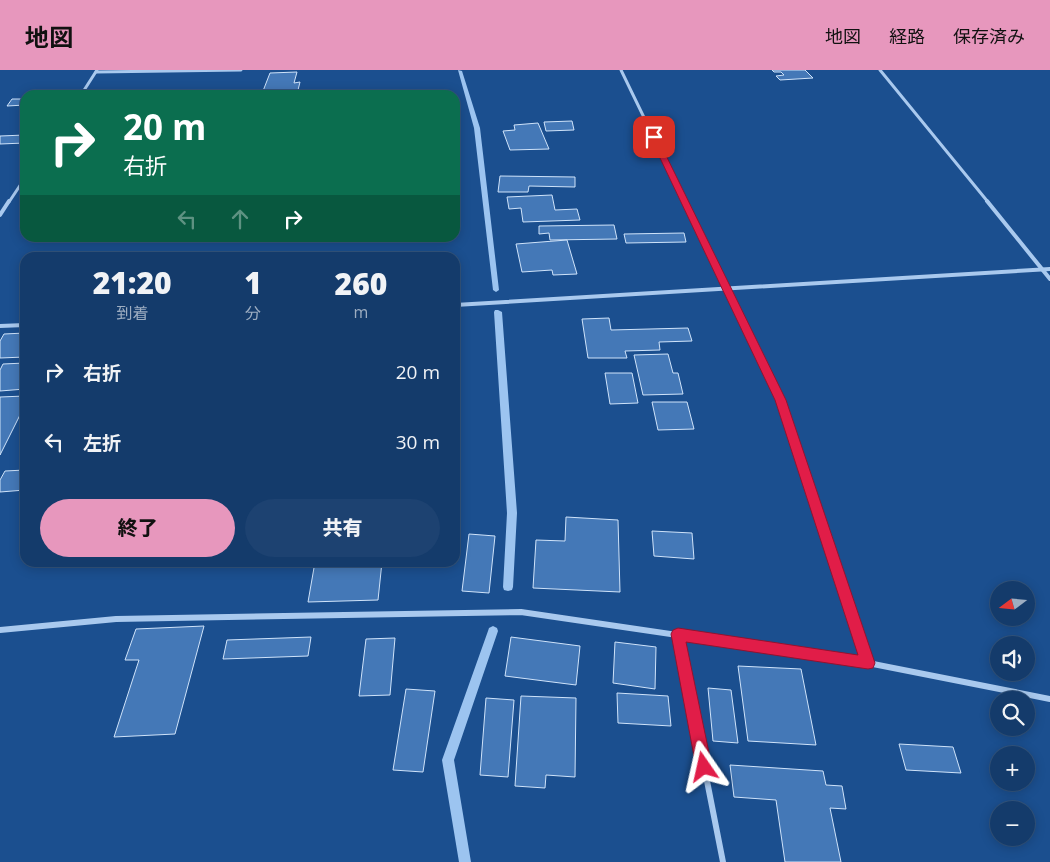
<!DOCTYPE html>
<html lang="ja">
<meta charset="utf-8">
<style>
body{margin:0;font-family:"Open Sans","Noto Sans JP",sans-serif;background:#1d4271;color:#f1f3f6;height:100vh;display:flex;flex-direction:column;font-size:19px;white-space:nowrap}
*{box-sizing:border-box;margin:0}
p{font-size:16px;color:#9dadc1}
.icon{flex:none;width:28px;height:28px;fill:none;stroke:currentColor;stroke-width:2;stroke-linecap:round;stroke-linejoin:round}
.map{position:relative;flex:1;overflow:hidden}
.sheet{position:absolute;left:20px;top:182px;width:440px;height:315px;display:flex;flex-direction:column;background:#143b6b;border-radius:15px;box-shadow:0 2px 12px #0003,0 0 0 1px #33557e}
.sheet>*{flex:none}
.top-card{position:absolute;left:20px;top:20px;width:440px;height:152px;border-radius:15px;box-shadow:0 2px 12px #0003,0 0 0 1px #33557e;background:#0b6e4f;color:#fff;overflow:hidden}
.needle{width:32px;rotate:254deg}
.tools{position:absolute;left:990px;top:511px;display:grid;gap:10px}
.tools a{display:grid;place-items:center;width:45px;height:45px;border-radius:50%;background:#143b6b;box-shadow:0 2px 12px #0003,0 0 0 1px #33557e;font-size:25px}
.pin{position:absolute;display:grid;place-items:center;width:42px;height:42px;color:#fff;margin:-21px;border-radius:10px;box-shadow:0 2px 8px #0006}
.me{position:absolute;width:55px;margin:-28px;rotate:349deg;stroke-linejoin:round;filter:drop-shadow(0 0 4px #0008)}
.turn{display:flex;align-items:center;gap:18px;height:105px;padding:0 20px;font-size:22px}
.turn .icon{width:65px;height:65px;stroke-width:2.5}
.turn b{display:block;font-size:35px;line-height:42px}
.lanes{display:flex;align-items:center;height:48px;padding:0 20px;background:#0003;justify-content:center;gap:25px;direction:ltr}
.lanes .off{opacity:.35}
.eta{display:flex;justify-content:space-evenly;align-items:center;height:85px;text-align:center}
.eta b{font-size:30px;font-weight:800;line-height:35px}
.button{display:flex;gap:10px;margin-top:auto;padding:10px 20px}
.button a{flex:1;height:58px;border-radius:30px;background:#e797bd;color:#111;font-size:20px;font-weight:800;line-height:58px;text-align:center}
.button a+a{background:#1d4271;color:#f1f3f6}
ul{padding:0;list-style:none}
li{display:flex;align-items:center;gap:15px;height:70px;padding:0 20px}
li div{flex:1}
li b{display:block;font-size:19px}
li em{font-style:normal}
header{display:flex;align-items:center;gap:30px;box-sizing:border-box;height:70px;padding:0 25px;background:#e797bd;color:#111}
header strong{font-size:24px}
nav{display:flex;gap:28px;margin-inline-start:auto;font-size:18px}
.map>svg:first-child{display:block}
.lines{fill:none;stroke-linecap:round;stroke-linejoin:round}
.stream{fill:#9cc4f0;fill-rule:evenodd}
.building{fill:#4478b7;stroke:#cfe3fa}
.minor-far3{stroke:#a9c9ee;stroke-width:3}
.minor-far2{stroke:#a9c9ee;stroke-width:4}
.minor-far1{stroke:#a9c9ee;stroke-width:5}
.minor{stroke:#a9c9ee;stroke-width:6}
.route{fill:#e11d48;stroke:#92132f}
</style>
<header>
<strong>地図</strong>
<nav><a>地図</a><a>経路</a><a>保存済み</a></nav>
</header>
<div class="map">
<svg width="1050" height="792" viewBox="0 0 1050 792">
<rect width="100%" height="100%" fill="#1b4f8f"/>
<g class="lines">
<g class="stream">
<path d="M458,0L462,1L480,58L499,220L496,222L493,220L474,58Z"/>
<path d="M495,240H498L502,242L517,443L513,517L512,520L508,521L504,520L503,517L507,443L494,242Z"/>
<path d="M493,556L497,558L498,561L454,690L471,792H459L442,690L488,561L489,558Z"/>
</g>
</g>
<g class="building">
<path d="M772,0H805L813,8L780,10L776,6L784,5L781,2H774Z"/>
<path d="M297,2L294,13L300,12L297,24H269L270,21H263L270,3Z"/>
<path d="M12,29H25V35L7,36Z"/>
<path d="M572,51L574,60L546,61L544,52Z"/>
<path d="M538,53L549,79L510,80L503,61L515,60L514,55Z"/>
<path d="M25,65V73L0,74V66Z"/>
<path d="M500,106L575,107V117L529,116L528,122H498Z"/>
<path d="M552,125L555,140L577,139L580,150L523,152L521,138L509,139L507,127Z"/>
<path d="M614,155L617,169L550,170L549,163L539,164V156Z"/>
<path d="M684,163L686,172L626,173L624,164Z"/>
<path d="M567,170L577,204L553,205L552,200L522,202L516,174Z"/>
<path d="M609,248L611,260L688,258L692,271L659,272L660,280L625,281L627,288H588L582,249Z"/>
<path d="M25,263V287L0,288V271L4,264Z"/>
<path d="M668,284L673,303H678L683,324L643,325L634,285Z"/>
<path d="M25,293V319L0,321V300L3,294Z"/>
<path d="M605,303H632L638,333L610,334Z"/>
<path d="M25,326V335L0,385V327Z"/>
<path d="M652,332H687L694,359L658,360Z"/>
<path d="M25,400V420L0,422V410L5,401Z"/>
<path d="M566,447L618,450L620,522L533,518L536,470L565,471Z"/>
<path d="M652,461L692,463L694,489L654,486Z"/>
<path d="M469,464L495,466L489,523L462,521Z"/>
<path d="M315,492H382L378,530L308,532Z"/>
<path d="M204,556L175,664L114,667L139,590H125L136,559Z"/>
<path d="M311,567L308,586L223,589L227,570Z"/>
<path d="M511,567L580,576L576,615L505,606Z"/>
<path d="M395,568L390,625L359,626L366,569Z"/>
<path d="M615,572L656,577L655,619L613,613Z"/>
<path d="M738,596L801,599L816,675L748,671Z"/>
<path d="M708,618L731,620L738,673L713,671Z"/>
<path d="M406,619L435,621L423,702L393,700Z"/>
<path d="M617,623L668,626L671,656L618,653Z"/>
<path d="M521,626L576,628L575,707L546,705L545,718L515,716Z"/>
<path d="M486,628L514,630L508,707L480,705Z"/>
<path d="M899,674L953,677L961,703L906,700Z"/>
<path d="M730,695L823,701L826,715L842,716L846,739L830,738L841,792H785L776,730L734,727Z"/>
</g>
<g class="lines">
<g class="minor-far3">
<path d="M621,0L685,132"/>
<path d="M880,0L988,132"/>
<path d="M96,2L241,0"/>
<path d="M81,25L97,0"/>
<path d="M9,132L25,108"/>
</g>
<g class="minor-far2">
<path d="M684,131L766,301"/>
<path d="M987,131L1050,209"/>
<path d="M0,145L9,131"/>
<path d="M455,235L1050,199"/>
<path d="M0,256L25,255"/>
</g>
<path class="minor-far1" d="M765,299L780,330L842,516"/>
<g class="minor">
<path d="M842,515L868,593"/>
<path d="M0,560L116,549L521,542L868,593L1050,629"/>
<path d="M678,564L723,792"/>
</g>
</g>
<path class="route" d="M654,65L657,67L786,330L875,593L873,598L868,599L686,572L712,697L710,703L704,705L699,703L696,697L671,564L673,560L678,558L858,585L775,330L650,67Z"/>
</svg>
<div class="tools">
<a><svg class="needle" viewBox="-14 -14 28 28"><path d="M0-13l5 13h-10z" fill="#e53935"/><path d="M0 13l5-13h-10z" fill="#9dadc1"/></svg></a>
<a><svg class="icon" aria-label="sound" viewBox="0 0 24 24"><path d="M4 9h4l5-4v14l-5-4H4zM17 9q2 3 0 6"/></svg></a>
<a><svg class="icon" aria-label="search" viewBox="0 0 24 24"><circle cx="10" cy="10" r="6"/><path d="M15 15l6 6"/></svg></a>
<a>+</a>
<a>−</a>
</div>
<div class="pin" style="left:654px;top:67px;background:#d93025"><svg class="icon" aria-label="arrive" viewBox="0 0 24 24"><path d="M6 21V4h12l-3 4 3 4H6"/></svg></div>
<svg class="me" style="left:704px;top:697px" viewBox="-20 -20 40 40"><path d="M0-17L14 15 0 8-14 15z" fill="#e11d48" stroke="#fff" stroke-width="4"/></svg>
<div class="top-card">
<div class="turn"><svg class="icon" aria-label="right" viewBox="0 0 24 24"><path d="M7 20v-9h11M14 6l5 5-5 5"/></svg><div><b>20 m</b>右折</div></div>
<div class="lanes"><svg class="icon off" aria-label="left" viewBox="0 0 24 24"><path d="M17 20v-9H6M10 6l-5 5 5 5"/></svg><svg class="icon off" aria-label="ahead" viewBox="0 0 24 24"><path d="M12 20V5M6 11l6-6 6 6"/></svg><svg class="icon" aria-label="right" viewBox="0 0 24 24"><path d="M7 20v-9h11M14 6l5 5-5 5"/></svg></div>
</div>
<section class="sheet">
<div class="eta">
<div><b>21:20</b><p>到着</p></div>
<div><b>1</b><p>分</p></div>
<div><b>260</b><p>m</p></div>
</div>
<ul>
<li><svg class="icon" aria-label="right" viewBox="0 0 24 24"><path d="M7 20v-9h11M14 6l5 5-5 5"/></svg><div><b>右折</b></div><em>20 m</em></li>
<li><svg class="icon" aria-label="left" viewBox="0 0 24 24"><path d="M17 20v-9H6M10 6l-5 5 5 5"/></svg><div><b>左折</b></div><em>30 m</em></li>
</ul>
<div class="button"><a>終了</a><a>共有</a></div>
</section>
</div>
